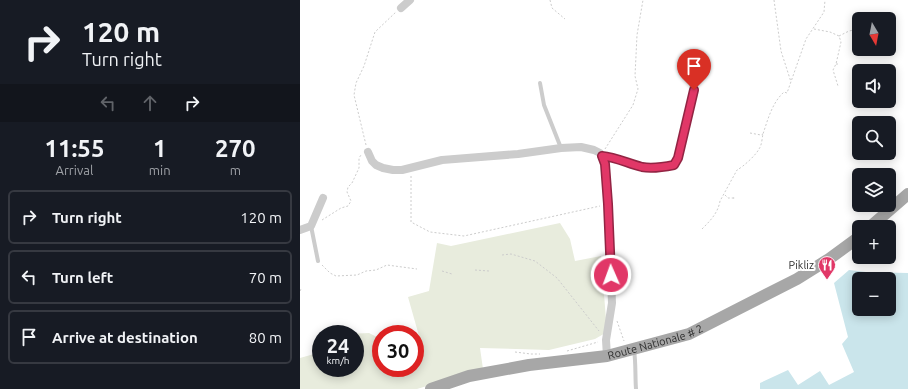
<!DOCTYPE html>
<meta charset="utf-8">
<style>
body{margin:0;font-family:Ubuntu,sans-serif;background:#20242c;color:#f1f3f6;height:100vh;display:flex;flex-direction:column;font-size:15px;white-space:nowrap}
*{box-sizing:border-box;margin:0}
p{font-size:13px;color:#9ea1a6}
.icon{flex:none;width:22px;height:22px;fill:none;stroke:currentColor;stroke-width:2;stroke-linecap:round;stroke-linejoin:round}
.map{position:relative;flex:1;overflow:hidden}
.sheet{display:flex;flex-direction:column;background:#171b24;width:300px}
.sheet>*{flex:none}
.guide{background:#171b24;color:#f1f3f6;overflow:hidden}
.needle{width:26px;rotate:170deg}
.tools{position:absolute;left:552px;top:12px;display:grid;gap:8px}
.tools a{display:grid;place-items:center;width:44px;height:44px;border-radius:6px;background:#171b24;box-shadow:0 2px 10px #0003;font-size:20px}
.speed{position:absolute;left:12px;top:325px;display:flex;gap:8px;font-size:20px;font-weight:700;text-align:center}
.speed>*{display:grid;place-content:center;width:52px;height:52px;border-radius:50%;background:#171b24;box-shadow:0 2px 10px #0003;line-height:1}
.speed small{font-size:10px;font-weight:400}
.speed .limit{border:6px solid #d22;background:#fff;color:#111}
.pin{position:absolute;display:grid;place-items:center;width:34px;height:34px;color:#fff;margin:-41px -17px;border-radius:50% 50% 50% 0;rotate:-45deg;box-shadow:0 0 4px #0007}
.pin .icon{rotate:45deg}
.me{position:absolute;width:44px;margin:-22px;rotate:358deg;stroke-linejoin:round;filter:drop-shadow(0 0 3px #0008)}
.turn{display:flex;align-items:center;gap:14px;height:84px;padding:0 16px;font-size:18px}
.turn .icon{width:52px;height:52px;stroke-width:2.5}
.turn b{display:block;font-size:28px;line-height:34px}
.lanes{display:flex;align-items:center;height:38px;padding:0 16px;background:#0003;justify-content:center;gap:20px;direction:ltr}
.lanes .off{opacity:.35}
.eta{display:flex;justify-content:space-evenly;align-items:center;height:68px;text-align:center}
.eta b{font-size:24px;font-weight:600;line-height:28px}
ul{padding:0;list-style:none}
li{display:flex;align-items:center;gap:12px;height:54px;margin:0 8px 6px;padding:0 8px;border:2px solid #363941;border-radius:6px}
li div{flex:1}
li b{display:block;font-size:15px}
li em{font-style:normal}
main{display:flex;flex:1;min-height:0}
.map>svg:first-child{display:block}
.green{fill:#e8ecdd}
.water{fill:#cae5eb;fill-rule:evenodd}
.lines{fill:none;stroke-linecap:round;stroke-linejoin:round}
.path{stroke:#ccc;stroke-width:1;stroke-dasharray:2 2;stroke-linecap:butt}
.lane{stroke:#ccc;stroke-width:4}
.street{stroke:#ccc;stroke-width:8}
.primary{stroke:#a7a7a7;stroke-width:12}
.route-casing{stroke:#922443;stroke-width:10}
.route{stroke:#e13767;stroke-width:7}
.labels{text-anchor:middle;stroke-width:4;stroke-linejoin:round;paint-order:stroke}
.poi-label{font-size:11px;fill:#2f2f2f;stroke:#fff;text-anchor:end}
.street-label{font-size:11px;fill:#2f2f2f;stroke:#fff}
</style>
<main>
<section class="sheet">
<div class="guide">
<div class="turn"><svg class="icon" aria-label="right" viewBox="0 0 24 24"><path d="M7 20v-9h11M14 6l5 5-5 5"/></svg><div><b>120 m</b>Turn right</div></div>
<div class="lanes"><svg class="icon off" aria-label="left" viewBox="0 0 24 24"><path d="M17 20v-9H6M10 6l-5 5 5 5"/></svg><svg class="icon off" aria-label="ahead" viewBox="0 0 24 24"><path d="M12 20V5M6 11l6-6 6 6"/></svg><svg class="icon" aria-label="right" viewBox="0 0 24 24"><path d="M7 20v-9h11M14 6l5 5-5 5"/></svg></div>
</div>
<div class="eta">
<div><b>11:55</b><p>Arrival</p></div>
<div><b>1</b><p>min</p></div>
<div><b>270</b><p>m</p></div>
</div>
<ul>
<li><svg class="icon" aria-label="right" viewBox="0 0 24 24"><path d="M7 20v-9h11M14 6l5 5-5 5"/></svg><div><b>Turn right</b></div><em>120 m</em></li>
<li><svg class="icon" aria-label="left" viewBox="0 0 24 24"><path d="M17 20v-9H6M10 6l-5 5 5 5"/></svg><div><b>Turn left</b></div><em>70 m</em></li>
<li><svg class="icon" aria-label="arrive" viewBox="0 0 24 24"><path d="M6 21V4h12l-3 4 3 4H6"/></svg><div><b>Arrive at destination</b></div><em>80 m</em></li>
</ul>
</section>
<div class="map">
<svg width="608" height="389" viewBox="0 0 608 389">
<rect width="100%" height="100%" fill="#fff"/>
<path class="green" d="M260,223L270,239L275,261L301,256L307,332L295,339L249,350L180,348L183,369L117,389H0V358L21,352V368H55V334H47L69,333L81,339V368H115V345L121,343L108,297L129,291L137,243L151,246Z"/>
<path class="water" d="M549,270L566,272L608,273V389H460V383L488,370L498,385L520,371L529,385L554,372L542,344L548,337L534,283ZM559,279H589V309H559Z"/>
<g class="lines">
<g class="path">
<path d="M250,0L252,8L265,19"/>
<path d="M474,0L481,51L491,82"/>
<path d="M514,29L530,32L539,36L541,42L536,64L533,70L538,86"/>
<path d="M539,36L549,31L559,29"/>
<path d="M536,64H540"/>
<path d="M450,133L461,135L463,134"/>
<path d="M66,145L54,95L56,83L64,66L75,32L96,12"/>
<path d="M305,149L333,105L338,89L335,76L337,35L343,0"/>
<path d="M111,176V222L130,232L164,236L300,206"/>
<path d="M425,195L428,198H435H433"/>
<path d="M22,220L41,208L48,206L51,201L47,192L48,187L52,183L59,168V158L61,155"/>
<path d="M402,229C410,221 418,213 420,201L437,170C443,167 456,155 459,149C462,145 462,138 463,134C468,119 472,103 484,92L487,93L506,39L524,12L525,0"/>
<path d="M202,255L211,254L235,261L257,278L299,331"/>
<path d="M22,265L30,273L36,276L57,275L66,271L76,270L87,265L117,269"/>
<path d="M175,270L189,271"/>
<path d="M142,271L152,274"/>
<path d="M0,291L1,289"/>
<path d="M317,321L324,341"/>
<path d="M267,351L298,342"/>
<path d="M215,352L231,354H240"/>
</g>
<g class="lane">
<path d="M240,83L244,105L261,148"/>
<path d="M11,226L18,261"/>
<path d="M334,350C336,363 335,376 336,389"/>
</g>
<g class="street">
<path d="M101,8L110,0"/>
<path d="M68,152L72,161L76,165L83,168L93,170H102L142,160L218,154L261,148L281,147L294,150L300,153L305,164L308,204L312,303L306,340L307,356"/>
<path d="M302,156C316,157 329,164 342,167C353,169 364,167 374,165L378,158L394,90L393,80"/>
<path d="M0,230L11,226L23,198"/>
</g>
<g class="primary">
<path d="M570,227L608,194"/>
<path id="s1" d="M131,389L169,376L229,365L307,356L389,334L497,279L529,259L559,237"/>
</g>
</g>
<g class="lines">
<g class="route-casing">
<path id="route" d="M311,275L308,204L305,164L302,156C316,157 329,164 342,167C353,169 364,167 374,165L378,158L394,90"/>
</g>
<use href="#route" class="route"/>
</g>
<defs>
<g id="restaurant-pin" transform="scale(0.9)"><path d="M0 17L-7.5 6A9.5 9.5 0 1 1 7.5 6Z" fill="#e13767" stroke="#fff"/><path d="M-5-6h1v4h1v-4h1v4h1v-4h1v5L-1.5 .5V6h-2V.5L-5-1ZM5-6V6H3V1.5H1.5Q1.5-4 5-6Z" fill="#fff"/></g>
</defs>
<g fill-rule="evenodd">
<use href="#restaurant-pin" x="527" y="265"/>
</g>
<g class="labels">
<g class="poi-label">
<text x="514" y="269">Pikliz</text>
</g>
<g class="street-label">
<text dy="4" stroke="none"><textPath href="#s1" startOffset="230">Route Nationale # 2</textPath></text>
</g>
</g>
</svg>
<div class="tools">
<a><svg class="needle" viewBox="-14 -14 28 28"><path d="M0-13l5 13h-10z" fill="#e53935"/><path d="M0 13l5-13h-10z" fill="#9ea1a6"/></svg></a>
<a><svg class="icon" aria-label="sound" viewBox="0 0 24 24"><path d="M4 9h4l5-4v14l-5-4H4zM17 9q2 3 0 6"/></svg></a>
<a><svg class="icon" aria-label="search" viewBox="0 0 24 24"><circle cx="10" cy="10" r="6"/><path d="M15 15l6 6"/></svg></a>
<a><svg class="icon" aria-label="layers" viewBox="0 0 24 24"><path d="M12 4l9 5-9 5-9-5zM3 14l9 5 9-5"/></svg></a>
<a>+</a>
<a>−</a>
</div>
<div class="speed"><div>24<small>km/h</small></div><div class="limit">30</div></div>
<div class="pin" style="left:394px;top:90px;background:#d93025"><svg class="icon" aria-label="arrive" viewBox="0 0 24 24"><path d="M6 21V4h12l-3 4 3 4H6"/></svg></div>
<svg class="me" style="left:311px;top:275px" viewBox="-20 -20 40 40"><circle r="17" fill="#e13767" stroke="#fff" stroke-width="3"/><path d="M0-11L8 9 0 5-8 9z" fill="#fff"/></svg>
</div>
</main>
